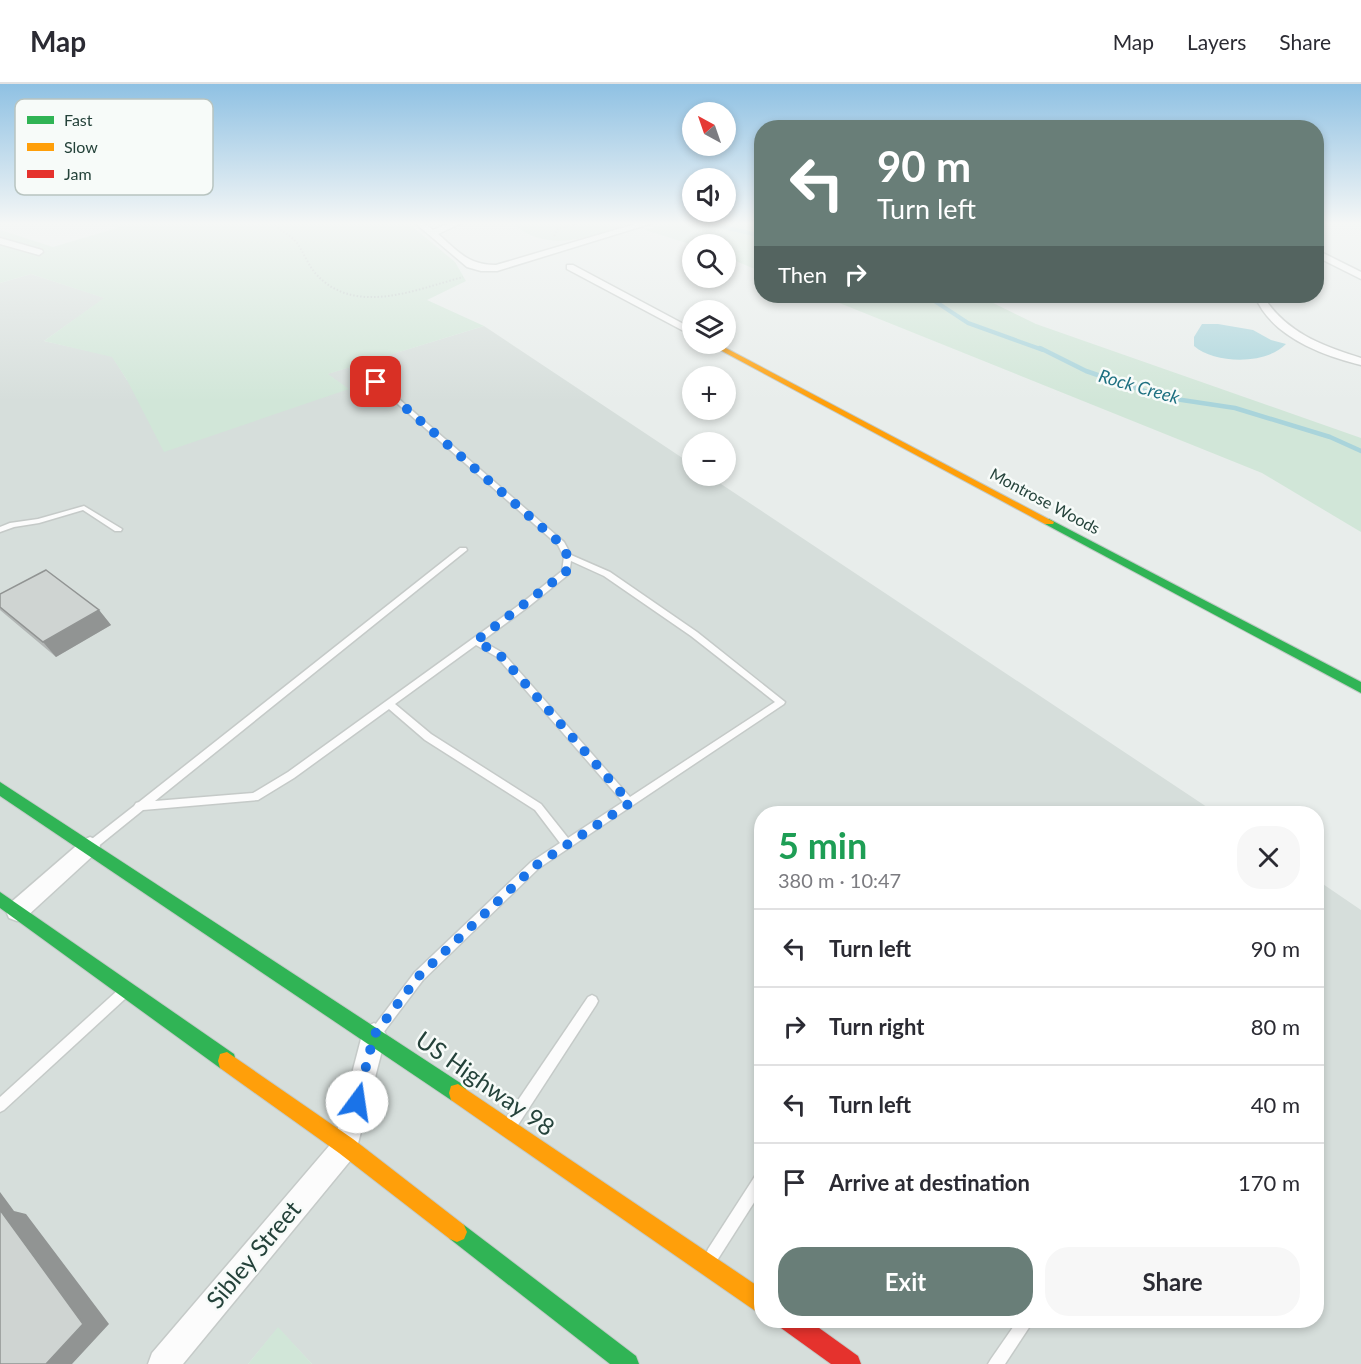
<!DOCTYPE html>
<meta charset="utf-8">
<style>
body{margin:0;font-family:Lato,sans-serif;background:#f7f7f7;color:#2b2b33;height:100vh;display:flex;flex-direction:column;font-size:22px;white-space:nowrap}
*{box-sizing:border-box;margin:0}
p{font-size:20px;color:#7c7c81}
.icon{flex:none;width:33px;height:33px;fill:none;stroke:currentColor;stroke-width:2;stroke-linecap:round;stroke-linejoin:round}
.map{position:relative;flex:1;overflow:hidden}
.panel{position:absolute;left:754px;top:722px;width:570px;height:522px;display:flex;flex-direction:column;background:#fff;border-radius:24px;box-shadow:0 3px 9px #0003}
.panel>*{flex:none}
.hud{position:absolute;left:754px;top:36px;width:570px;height:183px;border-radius:24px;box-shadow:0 3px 9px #0003;background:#697e78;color:#fff;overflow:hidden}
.needle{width:39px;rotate:320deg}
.tools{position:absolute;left:682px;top:18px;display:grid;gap:12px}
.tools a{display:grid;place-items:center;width:54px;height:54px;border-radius:50%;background:#fff;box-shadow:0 3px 9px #0003;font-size:30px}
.pin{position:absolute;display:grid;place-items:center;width:51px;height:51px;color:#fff;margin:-26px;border-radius:12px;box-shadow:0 3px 9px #0006}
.me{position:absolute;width:66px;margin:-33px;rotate:14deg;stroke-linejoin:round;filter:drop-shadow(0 0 4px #0008)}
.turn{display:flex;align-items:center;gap:21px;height:126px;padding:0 24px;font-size:27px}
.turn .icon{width:78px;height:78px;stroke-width:2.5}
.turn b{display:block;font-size:42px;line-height:51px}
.then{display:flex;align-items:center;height:57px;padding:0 24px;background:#0003;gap:12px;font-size:22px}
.round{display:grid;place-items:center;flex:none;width:63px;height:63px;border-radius:24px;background:#f7f7f7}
.head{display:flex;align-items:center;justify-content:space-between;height:102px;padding:0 24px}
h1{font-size:36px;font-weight:700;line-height:45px;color:#1e9e55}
.action{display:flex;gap:12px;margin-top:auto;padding:12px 24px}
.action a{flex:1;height:69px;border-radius:24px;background:#697e78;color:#fff;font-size:24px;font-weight:700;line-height:69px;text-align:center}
.action a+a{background:#f7f7f7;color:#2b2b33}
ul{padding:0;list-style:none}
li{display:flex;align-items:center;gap:18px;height:78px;padding:0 24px;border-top:2px solid #e1e1e2}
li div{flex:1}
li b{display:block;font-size:22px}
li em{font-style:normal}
header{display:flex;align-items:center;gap:36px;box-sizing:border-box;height:84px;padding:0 30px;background:#fff;border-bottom:2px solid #e1e1e2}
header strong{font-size:28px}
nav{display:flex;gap:33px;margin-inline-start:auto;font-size:21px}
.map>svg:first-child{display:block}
.built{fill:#d6dedb}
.green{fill:#d1e6d8}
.water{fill:#a9d4db}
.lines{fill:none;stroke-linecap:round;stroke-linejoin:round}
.stream-far1{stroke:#a9d4db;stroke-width:4}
.stream{stroke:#a9d4db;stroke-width:4.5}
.lane-casing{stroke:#c5cac8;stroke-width:3}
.street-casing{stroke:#c5cac8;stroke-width:3}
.fast-casing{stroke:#c3cbc8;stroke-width:2}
.slow-casing{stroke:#c3cbc8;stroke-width:2}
.jam-casing{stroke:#c3cbc8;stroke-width:2}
.path{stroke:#c3ccca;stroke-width:2;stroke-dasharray:1.5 2;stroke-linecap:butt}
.lane{fill:#fcfcfc;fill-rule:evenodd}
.street{fill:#fcfcfc;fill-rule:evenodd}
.fast{fill:#30b455;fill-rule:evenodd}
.slow{fill:#ff9f0a;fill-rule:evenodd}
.jam{fill:#e5322d;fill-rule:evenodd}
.wall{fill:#b2b6b5}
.shaded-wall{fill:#919493}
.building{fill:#cfd4d2;stroke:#919493;stroke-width:1.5}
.route{stroke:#1a73e8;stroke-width:10;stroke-dasharray:0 18}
.labels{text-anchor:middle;stroke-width:5;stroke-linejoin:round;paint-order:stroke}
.far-street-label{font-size:16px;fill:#24423a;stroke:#f7fbf9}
.far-water-label{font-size:18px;font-style:italic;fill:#1c6f80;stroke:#f7fbf9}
.near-street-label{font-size:24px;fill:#24423a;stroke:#f7fbf9}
.key{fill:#f7fbf9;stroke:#b8c4c0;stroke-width:1.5}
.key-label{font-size:16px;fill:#24423a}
</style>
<header>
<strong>Map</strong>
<nav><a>Map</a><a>Layers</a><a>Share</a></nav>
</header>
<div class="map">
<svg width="1361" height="1280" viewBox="0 0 1361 1280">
<rect width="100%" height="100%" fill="#e8edeb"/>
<path class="built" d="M31,190L105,214L44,257L112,272L127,296L348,305L327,290L484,242L693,381V392H709L1216,729H762V1236H1317V796L1361,826V1280H312L278,1244L248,1280H0V199Z"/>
<g class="green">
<path d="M105,138H407L455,178L466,197L427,216L484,242L328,290L349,305L164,368L127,296L112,273L44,257L104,214L31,190L0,199V146L53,163L117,144Z"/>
<path d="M519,138H638C599,150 550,171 516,142Z"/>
<path d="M671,138H742L762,143V188L726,173V160L693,161L645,146Z"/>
<path d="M822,212H979L1036,240L1361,354V448L1262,389Z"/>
<path d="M278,1243L312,1280H248Z"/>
</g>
<path class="water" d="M1202,240H1218L1253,246L1271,256L1286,260C1266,281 1215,280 1194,262V253Z"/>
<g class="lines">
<g class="stream-far1">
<path d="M703,138L762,152"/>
<path d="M927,212L968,239L1043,266"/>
</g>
<path class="stream" d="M1040,264L1086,287L1162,313L1235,324L1330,353L1361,367"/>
<g class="lane-casing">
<g id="lane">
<path d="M374,297H378L564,458L571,471L610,488L697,548L785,618L784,620L539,784L423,896L383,949L379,951L375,949L373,945L375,941L415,888L531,778L560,759L535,726L425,656L389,625L294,694L258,716L143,726L96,764L92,765L88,764L87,761L88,758L134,722L136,719L139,718L460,464H466L467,466L155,717L253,709L288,688L522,519L562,487L564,473L558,461L374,299ZM571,477L604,492L691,552L775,618L630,713L503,569L482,557L528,523L569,490ZM476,561L497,573L623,718L568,754L541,720L431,650L395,620Z"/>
<path d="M84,422L122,445L121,447H115L83,426L39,439L14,443L0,448V443L10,439L38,435Z"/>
<path d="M122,904L126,906L128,910L126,914L4,1026L0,1028V1013L118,906Z"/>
<path d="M592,911L596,913L598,917L596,921L518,1041L513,1042L508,1041L507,1036L508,1031L588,913Z"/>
<path d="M762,1087V1106L718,1175L713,1177L708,1175L706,1170L708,1165L757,1089Z"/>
<path d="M1018,1236H1034L1005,1280H988L991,1275Z"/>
</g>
</g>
<g class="street-casing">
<g id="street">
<path d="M414,138H423L433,146L452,138H464L438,150C459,168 468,181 496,181L642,138H656L497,187H481L467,183Z"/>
<path d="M0,154L42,166L43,168L39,171L0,160Z"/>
<path d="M1317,166L1361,188V195L1317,173Z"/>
<path d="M567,181H573L693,245V252L567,185Z"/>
<path d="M1255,212H1263C1285,248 1322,262 1361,274V281C1321,271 1271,252 1255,212Z"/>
<path d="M90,753L97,756L100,762L97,768L25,834L17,837L9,834L6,827L9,820L83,756Z"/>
<path d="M374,939L382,943L386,951L355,1071L183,1280H148L152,1269L335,1055L362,951L366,943Z"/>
</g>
</g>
<g class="fast-casing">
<g id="fast">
<path d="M1049,435L1361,598V609L1045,440V436Z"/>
<path d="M0,698L465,1002L467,1009L465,1016L458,1018L451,1016L0,712Z"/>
<path d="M0,808L234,970L236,977L234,984L227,986L220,984L0,824Z"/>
<path d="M457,1138L464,1141L636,1272L639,1280H610L450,1155L447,1148L450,1141Z"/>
</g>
</g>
<g class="slow-casing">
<g id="slow">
<path d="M709,260H718L1054,438L1053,440H1045Z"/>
<path d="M227,968L353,1055L464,1141L467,1148L464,1155L457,1158L450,1155L339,1069L220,984L218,977L220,970Z"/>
<path d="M458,1000L762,1205V1229L754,1226L451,1016L449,1009L451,1002Z"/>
</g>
</g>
<g class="jam-casing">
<path id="jam" d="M778,1236H808L858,1272L861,1280H831L781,1244Z"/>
</g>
<g class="path">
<path d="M273,138C279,147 290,150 297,159C304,169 308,181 316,190C355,233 417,205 463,193"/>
<path d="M1356,138L1361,141"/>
<path d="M554,152L558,144L589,138"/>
</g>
<use href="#lane" class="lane"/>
<use href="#street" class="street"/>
<use href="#fast" class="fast"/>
<use href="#slow" class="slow"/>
<use href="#jam" class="jam"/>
</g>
<path class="wall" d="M0,510L99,526L111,541L56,573L0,526Z"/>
<g class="shaded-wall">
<path d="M99,526L111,541L56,573L43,558Z"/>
<path d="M0,1108L14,1127L26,1130L109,1240L72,1280H46L0,1132Z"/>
</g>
<g class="building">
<path d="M46,486L99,526L43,558L0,523V510Z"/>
<path d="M0,1126L83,1240L46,1280H0Z"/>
</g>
<linearGradient id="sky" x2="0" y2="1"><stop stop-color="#8fc1e3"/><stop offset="0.44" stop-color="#f5f7f6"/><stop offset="1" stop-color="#f5f7f6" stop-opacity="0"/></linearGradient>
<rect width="1361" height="317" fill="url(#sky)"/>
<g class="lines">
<path class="route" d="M357,1018L374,951L419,892L535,782L630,719L500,571L476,557L566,488L568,473L561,460L376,298"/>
</g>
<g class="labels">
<g class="far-street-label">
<text transform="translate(1045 417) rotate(28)" y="6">Montrose Woods</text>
</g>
<g class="far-water-label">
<text transform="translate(1139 303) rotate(16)" y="6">Rock Creek</text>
</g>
<g class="near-street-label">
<text transform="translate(485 1000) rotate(35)" y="8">US Highway 98</text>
<text transform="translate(254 1171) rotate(-50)" y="8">Sibley Street</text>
</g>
</g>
<rect x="15" y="15" width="198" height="96" rx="9" class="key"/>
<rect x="27" y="32" width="27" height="8" fill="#30b455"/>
<rect x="27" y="59" width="27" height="8" fill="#ff9f0a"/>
<rect x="27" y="86" width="27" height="8" fill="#e5322d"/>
<g class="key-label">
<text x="64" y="42">Fast</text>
<text x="64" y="69">Slow</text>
<text x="64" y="96">Jam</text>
</g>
</svg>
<div class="tools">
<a><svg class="needle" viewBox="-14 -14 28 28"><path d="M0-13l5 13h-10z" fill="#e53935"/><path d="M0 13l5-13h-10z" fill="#7c7c81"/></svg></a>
<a><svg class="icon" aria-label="sound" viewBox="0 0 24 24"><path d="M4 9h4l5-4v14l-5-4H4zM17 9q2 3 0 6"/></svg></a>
<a><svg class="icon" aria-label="search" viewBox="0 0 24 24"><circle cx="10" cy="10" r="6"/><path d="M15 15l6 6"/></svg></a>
<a><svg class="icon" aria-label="layers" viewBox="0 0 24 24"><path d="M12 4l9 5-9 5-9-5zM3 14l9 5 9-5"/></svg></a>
<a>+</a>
<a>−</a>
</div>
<div class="pin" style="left:376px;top:298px;background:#d93025"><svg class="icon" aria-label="arrive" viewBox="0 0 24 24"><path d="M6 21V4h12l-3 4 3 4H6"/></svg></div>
<svg class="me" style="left:357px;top:1018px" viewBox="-20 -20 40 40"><circle r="19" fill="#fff"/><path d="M0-13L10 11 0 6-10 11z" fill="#1a73e8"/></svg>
<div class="hud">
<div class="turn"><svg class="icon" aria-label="left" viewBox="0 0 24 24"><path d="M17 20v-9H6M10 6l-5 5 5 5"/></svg><div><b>90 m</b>Turn left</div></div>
<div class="then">Then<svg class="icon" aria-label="right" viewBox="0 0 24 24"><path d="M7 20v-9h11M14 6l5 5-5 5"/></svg></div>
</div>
<section class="panel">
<div class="head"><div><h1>5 min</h1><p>380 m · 10:47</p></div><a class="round"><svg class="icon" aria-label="close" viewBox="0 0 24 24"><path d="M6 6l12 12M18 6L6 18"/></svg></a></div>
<ul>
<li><svg class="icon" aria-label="left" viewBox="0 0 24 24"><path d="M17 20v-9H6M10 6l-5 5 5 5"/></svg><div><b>Turn left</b></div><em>90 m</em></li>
<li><svg class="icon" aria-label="right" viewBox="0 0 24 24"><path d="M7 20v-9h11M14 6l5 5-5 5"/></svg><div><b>Turn right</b></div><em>80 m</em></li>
<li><svg class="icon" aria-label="left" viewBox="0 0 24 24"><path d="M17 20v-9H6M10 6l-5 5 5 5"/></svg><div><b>Turn left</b></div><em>40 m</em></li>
<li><svg class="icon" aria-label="arrive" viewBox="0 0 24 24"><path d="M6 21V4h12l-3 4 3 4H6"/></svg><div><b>Arrive at destination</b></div><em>170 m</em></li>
</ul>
<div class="action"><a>Exit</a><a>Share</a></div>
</section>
</div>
